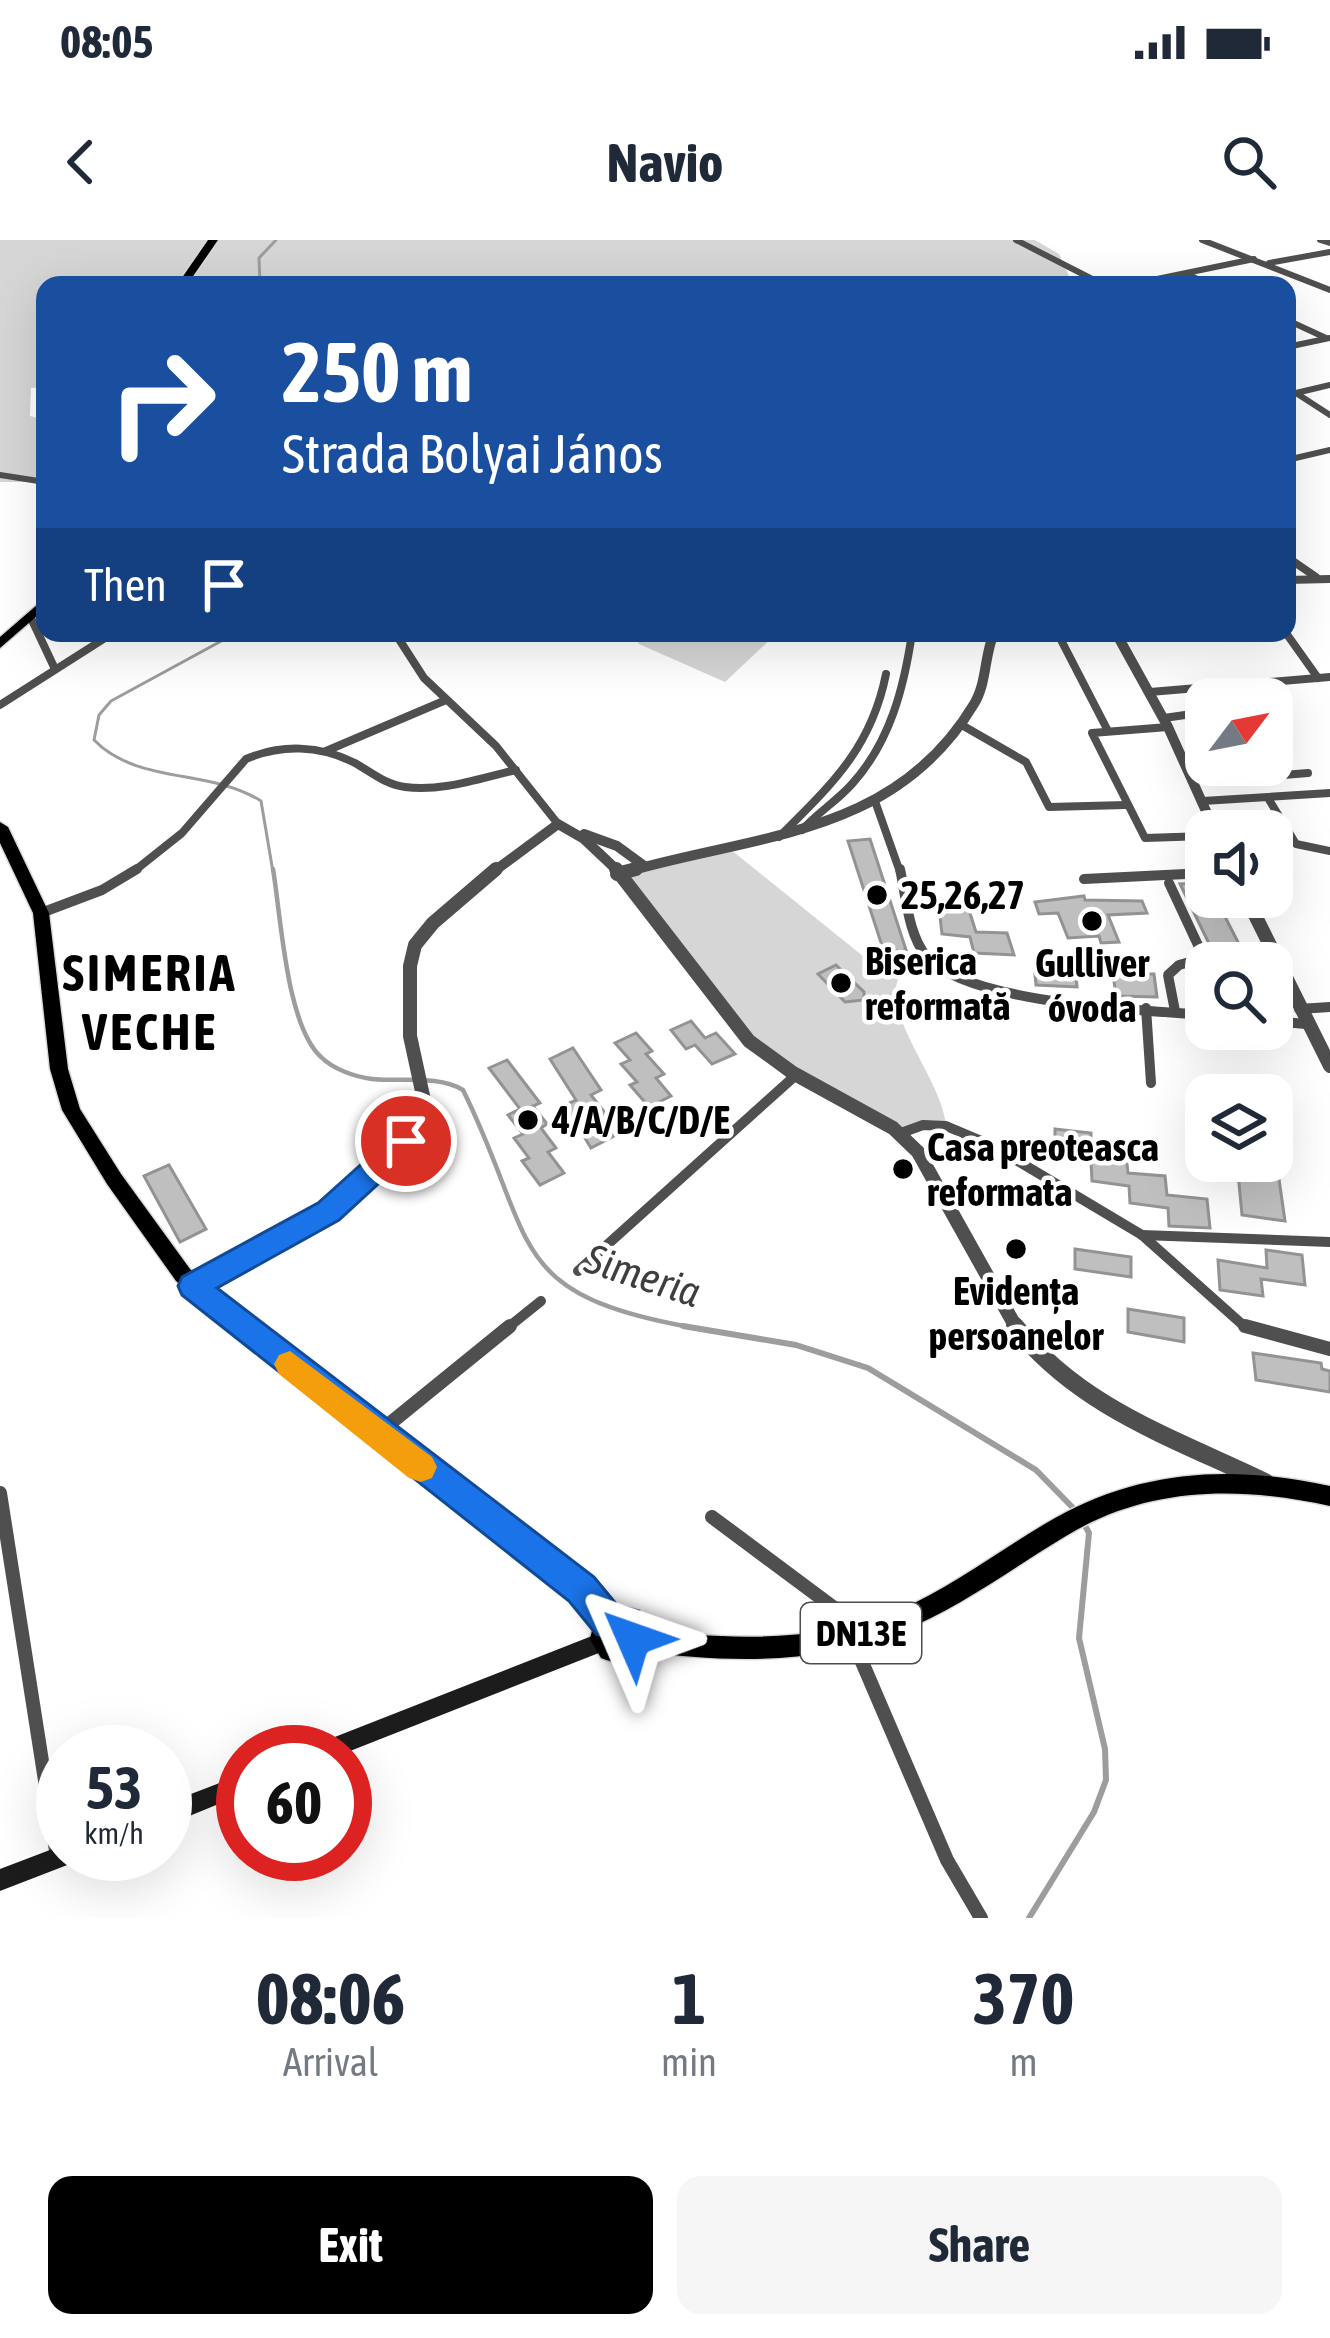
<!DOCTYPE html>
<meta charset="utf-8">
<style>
body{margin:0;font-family:"Asap Condensed",sans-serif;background:#f6f6f7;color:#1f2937;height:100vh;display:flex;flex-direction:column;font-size:45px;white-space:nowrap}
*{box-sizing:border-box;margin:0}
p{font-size:39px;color:#747a83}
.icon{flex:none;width:66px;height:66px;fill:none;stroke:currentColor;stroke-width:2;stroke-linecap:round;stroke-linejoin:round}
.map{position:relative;height:1678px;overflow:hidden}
.sheet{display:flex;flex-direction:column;background:#fff;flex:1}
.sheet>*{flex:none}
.banner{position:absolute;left:36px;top:36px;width:1260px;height:366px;border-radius:24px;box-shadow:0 12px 48px #0002;background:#1a4fa0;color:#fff;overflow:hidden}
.needle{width:78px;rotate:58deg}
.controls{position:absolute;left:1185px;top:438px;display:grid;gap:24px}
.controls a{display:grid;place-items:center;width:108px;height:108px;border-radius:24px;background:#fff;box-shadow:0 12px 48px #0002;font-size:60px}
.speed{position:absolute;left:36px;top:1485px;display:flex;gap:24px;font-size:60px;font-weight:700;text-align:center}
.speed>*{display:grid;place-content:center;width:156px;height:156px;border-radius:50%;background:#fff;box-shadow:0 12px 48px #0002;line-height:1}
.speed small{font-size:30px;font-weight:400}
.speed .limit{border:18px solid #d22;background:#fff;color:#111}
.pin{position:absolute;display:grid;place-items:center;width:102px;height:102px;color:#fff;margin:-51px;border:6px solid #fff;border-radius:50%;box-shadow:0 3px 12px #0007}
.me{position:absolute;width:132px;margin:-66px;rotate:313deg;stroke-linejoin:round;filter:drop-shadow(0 0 9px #0008)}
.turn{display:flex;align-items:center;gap:42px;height:252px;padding:0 48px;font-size:54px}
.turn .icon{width:156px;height:156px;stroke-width:2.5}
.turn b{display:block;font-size:84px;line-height:102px}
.then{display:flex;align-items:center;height:114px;padding:0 48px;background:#0003;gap:24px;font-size:45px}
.eta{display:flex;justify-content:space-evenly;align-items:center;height:204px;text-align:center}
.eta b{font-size:72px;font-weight:700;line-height:84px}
.action{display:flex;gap:24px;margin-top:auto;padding:24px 48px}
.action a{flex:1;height:138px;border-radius:24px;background:#000;color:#fff;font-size:48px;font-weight:700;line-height:138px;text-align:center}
.action a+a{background:#f6f6f7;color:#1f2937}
.status{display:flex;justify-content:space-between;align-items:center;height:84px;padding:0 60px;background:#fff;direction:ltr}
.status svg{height:33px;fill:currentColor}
header{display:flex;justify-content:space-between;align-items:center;height:156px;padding:0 48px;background:#fff;font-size:54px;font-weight:700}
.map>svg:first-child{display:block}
.green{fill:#d6d6d6}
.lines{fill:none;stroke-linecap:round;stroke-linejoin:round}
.stream-far2{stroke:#9d9d9d;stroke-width:3}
.stream-far1{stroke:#9d9d9d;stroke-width:4.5}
.stream{stroke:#9d9d9d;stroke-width:6}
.building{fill:#bfbfbf;stroke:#939393;stroke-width:3}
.primary-casing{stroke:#dbdbdb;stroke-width:3}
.minor-far3{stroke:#4f4f4f;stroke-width:6}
.minor-far2{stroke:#4f4f4f;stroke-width:8}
.minor-far1{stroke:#4f4f4f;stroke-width:10}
.minor{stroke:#4f4f4f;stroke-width:14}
.tertiary-far2{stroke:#4f4f4f;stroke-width:10}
.tertiary-far1{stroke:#4f4f4f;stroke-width:14}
.tertiary{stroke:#4f4f4f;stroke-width:18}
.secondary{fill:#1c1c1c;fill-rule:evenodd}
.primary{fill:#000;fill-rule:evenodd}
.route{fill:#1a73e8;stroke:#114b97;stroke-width:3}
.slow{fill:#f59e0b}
.poi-dot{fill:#000;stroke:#fff;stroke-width:4.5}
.labels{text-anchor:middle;stroke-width:9;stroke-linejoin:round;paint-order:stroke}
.shield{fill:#fff;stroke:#4c4c4c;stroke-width:3}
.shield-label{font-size:36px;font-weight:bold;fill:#000}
.poi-label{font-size:39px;font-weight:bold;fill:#000;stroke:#fff;text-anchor:start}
.water-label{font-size:42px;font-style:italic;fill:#3e3e3e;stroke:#fff}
.district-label{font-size:51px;font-weight:bold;letter-spacing:3px;fill:#000;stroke:#fff}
</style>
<div class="status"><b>08:05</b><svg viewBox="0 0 49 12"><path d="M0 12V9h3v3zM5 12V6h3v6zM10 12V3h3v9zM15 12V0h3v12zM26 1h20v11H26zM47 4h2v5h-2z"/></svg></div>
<header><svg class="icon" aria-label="back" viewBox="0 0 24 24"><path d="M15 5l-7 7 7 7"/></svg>Navio<svg class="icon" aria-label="search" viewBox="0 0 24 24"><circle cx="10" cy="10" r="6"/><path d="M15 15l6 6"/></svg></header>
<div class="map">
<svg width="1330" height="1678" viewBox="0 0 1330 1678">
<rect width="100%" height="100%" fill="#fff"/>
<g class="green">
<path d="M0,0H1035L1059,14L1073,45H45V147L31,148L30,176L45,180V242H0Z"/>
<path d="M633,393H777L725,442L639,404Z"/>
<path d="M730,609L879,729L899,737C881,775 943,841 946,886L901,893L771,820L617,634Z"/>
</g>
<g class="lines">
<g class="stream-far2">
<path d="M260,45L259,18L276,0"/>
<path d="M236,393L111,461L99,475L94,500C138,545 209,528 261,561L273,632"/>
</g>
<path class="stream-far1" d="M273,629C281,676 286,785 321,817C333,829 355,837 372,839C401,842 439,835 463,850C539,1004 502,1055 700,1089"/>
<g class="stream">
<path d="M683,1086L796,1105L868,1128L1036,1230L1077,1272"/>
<path d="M1029,1678L1094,1572L1106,1540L1105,1509L1079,1398L1089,1293L1083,1282"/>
</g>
</g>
<g class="building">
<path d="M870,599L906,710L884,712L848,601Z"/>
<path d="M1206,643V657H1215L1244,714L1215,716L1180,644Z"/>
<path d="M1084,656L1085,660L1142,661L1147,673L1108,675L1119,702L1101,703L1099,696L1068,698L1058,673L1039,674L1035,662Z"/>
<path d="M939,668L969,670L976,692L1007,693L1014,715L974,713L970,697L942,694Z"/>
<path d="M1034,724H1075L1077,747L1036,745Z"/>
<path d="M836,725L864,752V760L845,762L818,734Z"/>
<path d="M1113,734H1154L1157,757L1116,756Z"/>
<path d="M691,781L705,798L716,793L735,814L712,824L695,805L686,809L671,790Z"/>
<path d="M636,793L652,811L646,814L664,834L656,838L671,856L649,867L630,845L637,842L621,824L630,820L615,803Z"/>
<path d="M573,808L601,850L591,855L606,874L599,878L614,896L591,908L565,865L576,860L550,819Z"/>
<path d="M507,820L540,863L533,866L547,884L541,888L556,908L548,912L564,933L540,945L522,921L529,918L514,898L523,894L508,875L520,869L489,828Z"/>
<path d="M1055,889L1091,893V909L1126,914L1128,933L1165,936L1167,955L1207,959L1210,988L1169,986L1168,968L1130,963L1129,946L1092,941L1091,922L1055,917Z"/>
<path d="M169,925L206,989L180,1002L144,936Z"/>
<path d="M1238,933L1279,939L1285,981L1242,975Z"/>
<path d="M1075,1009L1131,1017V1037L1075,1029Z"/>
<path d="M1266,1010L1302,1015L1305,1045L1261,1039L1263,1056L1220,1050L1218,1020L1267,1028Z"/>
<path d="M1128,1069L1184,1078V1102L1128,1092Z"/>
<path d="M1253,1113L1321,1123L1322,1129L1330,1131V1152L1256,1140Z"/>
</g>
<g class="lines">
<g class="primary-casing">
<g id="primary">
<path d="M208,0H218L187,45H177Z"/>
<path d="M45,358V369L0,408V397Z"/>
<path d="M0,582L8,587L49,673L68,829L80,869L121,934L190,1029L385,1187L589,1341L613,1369L635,1376L643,1389C727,1400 817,1403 897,1371C953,1347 1002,1308 1055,1278C1142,1229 1234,1225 1330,1246V1266C1239,1246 1148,1246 1066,1296C1011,1329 960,1368 900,1392C817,1425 727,1423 640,1411C629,1425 616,1424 601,1418L590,1399L594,1382L573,1357L369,1201L176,1041L107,944L62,870L50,829L33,673L0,603ZM616,1391L621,1394L619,1400L613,1398Z"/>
</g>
</g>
<g class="minor-far3">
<path d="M1016,0L1104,45"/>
<path d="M1202,0L1330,50"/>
<path d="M1320,0L1330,3"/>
<path d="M1269,23L1330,12"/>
<path d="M1187,34L1210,45"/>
<path d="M1128,45L1254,19"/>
<path d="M1287,80L1326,98"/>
<path d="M1287,107L1330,98"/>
<path d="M1330,145L1296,153L1330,175"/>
<path d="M1287,220L1330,210"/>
<path d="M0,235L45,242"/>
</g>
<g class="minor-far2">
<path d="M1287,317L1316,337"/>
<path d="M1287,340L1330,339"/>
<path d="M31,378L54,427"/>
<path d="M395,393L424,438L496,506L558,584"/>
<path d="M1286,393L1318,438"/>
<path d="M1150,452L1330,437"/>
<path d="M1246,459L1262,458"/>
<path d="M0,465L113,393"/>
<path d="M1164,478L1206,472"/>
<path d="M960,484L1026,522L1049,567L1126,565"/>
<path d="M1168,487L1092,493L1145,598L1206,596"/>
<path d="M1108,491L1060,398L1119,397"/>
<path d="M326,511L446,460"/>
<path d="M1264,525L1271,536L1308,533"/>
<path d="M1268,558L1296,604L1330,611"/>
<path d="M1203,561L1330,553"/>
<path d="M876,564L900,632"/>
<path d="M802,590C817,573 837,561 852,544C890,502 904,448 912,393"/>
<path d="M779,597C831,545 871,509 886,434"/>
<path d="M133,632L182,593L246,519C281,504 320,505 355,523C371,532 386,545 405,547C442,552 480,538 516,530"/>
</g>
<g class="minor-far1">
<path d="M900,629C906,656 908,695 927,717C969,764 1142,770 1206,775"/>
<path d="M1084,639L1206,633"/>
<path d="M1169,643L1204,718L1179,725L1168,735L1175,771"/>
<path d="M41,673L102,650L137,629"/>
<path d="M1146,768L1151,843"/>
<path d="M1299,769L1330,767"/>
<path d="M1272,781L1306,784"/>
<path d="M901,893L923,885L946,886L991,905L1142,995L1244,1086L1256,1089"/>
<path d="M1142,995L1330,1002"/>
<path d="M578,1031L796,835"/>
<path d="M506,1089L541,1061"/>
</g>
<g class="minor">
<path d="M1245,1086L1330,1109"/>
<path d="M377,1194L510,1086"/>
<path d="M0,1253L57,1617"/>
<path d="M712,1277L841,1373L947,1620L981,1678"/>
</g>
<g class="tertiary-far2">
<path d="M1116,393L1168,487L1215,591"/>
<path d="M584,594L617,606L643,625"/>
<path d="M493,632L558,584L584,599L619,632"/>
<path d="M626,632C757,594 895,596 974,464C987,443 984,416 994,393"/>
</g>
<g class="tertiary-far1">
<path d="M616,629L749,801L793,833L893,888L918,912L1017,1089"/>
<path d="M617,634L636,629"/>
<path d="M1246,657L1330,826"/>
<path d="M193,1046L329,972L416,889L425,865L410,796V726L415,705L433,683L496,629"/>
</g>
<path class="tertiary" d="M1015,1086C1080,1168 1174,1198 1265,1242"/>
<g class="secondary">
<path d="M602,1392L609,1395L612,1402L609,1409L345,1513L312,1512L315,1505L322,1502Z"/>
<path d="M243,1534V1554L165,1586V1564Z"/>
<path d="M63,1605V1614H78L75,1622L0,1651V1629Z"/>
</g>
<use href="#primary" class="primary"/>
</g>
<path class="route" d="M406,890L420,901L416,909L339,980L217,1048L594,1337L617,1365L639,1371L651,1399L646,1411L633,1416L620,1411L615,1400L596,1394L569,1361L182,1055L178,1046L182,1037L318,963L396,893Z"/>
<path class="slow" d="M290,1111L432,1217L437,1227L432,1238L421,1242L409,1238L279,1134L274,1124L279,1115Z"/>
<g class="poi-dot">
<circle cx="877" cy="655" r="12"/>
<circle cx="1092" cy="681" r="12"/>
<circle cx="841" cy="743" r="12"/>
<circle cx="528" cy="880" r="12"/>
<circle cx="903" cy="929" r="12"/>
<circle cx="1016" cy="1009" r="12"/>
</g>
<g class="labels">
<rect class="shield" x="801" y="1363" width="120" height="60" rx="9"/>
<g class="shield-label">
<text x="861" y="1406">DN13E</text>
</g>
<g class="poi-label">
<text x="901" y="669">25,26,27</text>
<text x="865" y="735">Biserica<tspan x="865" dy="45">reformată</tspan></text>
<text x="1092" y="737" text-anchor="middle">Gulliver<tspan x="1092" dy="45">óvoda</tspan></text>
<text x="552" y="894">4/A/B/C/D/E</text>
<text x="927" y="921">Casa preoteasca<tspan x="927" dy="45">reformata</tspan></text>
<text x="1016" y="1065" text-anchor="middle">Evidența<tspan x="1016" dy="45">persoanelor</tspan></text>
</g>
<g class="water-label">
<text transform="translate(643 1035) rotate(18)" y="15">Simeria</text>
</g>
<g class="district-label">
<text x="150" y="751">SIMERIA<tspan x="150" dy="59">VECHE</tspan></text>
</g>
</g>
</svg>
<div class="controls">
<a><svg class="needle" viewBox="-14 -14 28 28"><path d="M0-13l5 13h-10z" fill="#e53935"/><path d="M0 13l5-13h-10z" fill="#747a83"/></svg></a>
<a><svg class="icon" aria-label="sound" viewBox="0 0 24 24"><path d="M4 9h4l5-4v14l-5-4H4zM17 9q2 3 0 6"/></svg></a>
<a><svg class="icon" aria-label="search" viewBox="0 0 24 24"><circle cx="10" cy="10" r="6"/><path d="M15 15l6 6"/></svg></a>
<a><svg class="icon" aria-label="layers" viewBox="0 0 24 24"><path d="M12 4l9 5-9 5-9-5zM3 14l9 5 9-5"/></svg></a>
</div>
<div class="speed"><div>53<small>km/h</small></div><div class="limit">60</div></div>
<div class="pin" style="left:406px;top:901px;background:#d93025"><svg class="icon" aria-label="arrive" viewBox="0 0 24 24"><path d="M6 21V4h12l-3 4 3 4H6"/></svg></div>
<svg class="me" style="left:633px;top:1399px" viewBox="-20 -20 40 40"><path d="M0-17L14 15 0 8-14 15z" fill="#1a73e8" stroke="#fff" stroke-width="4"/></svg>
<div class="banner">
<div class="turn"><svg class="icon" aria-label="right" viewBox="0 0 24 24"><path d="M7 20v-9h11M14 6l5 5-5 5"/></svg><div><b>250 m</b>Strada Bolyai János</div></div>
<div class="then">Then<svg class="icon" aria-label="arrive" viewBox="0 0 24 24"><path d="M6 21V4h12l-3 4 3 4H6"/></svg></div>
</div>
</div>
<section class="sheet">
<div class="eta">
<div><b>08:06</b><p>Arrival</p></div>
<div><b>1</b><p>min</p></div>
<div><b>370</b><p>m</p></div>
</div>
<div class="action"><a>Exit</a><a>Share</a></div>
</section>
